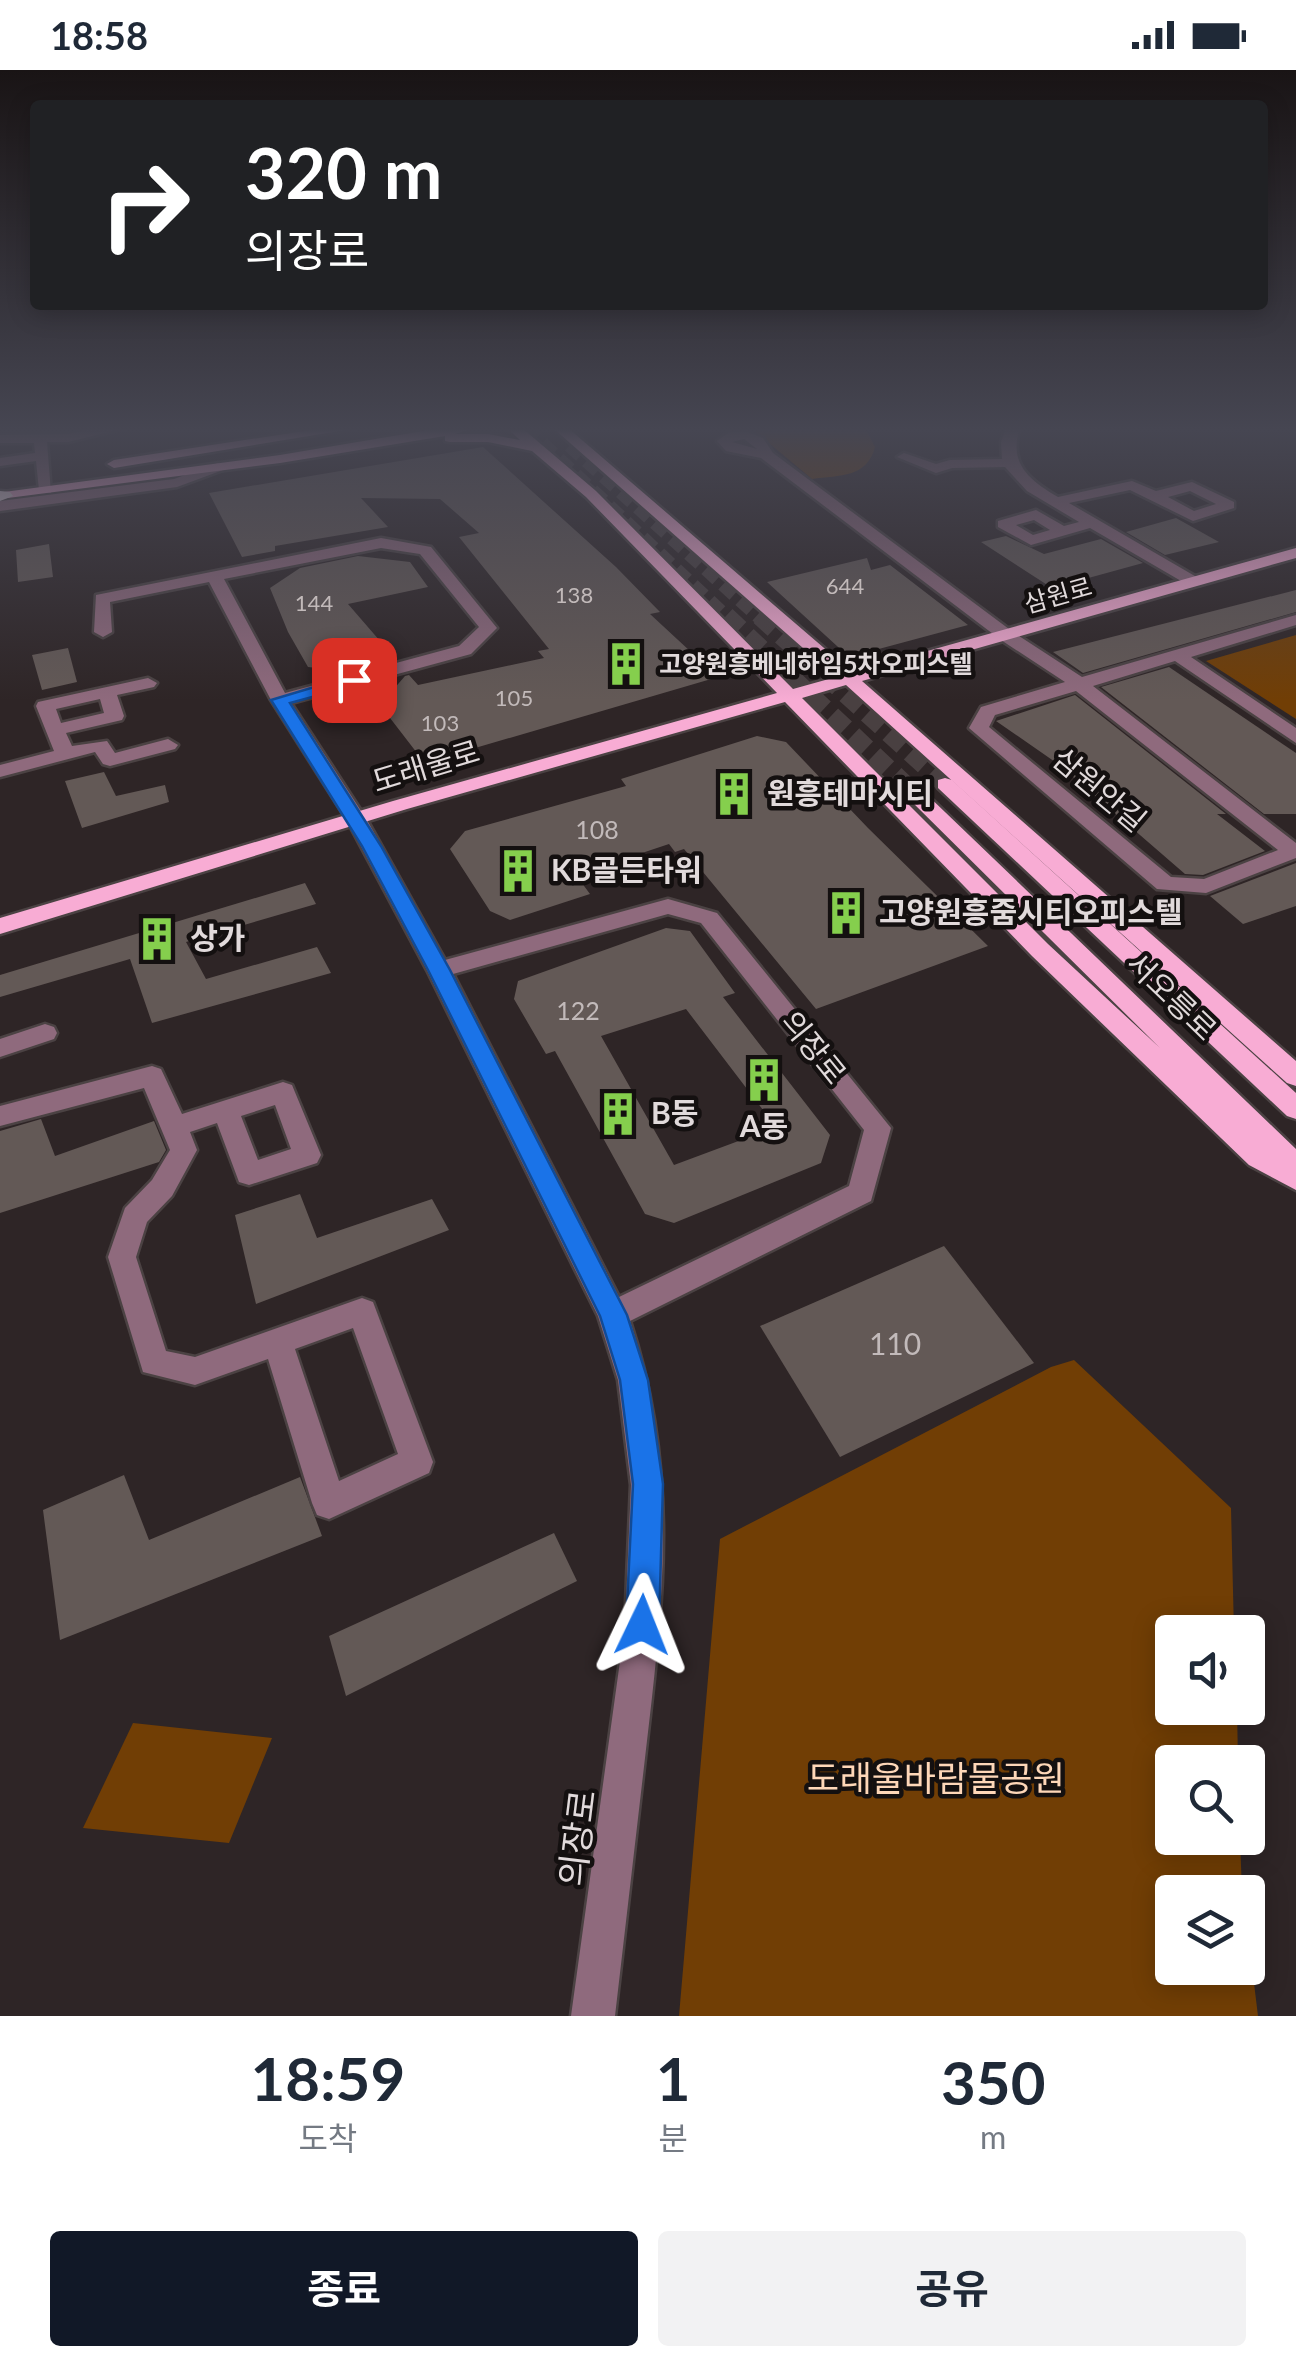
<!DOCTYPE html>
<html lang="ko">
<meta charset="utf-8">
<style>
body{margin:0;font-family:Lato,"Noto Sans KR",sans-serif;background:#f2f2f3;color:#1f2937;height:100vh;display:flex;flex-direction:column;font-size:38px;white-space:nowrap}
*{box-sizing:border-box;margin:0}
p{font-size:32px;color:#747a83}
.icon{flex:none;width:55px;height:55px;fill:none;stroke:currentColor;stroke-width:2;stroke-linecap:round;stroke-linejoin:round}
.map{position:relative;height:1946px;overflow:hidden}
.side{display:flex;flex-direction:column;background:#fff;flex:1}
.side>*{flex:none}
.top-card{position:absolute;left:30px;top:30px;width:1238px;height:210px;border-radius:10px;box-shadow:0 5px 25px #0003;background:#202124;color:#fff;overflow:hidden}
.buttons{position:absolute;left:1155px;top:1545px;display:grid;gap:20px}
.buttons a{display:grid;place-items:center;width:110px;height:110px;border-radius:10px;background:#fff;box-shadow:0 5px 25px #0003;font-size:50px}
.pin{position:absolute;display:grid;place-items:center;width:85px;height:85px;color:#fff;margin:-42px;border-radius:20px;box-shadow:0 5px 15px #0006}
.me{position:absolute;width:110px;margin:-55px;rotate:2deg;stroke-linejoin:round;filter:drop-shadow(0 0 8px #0008)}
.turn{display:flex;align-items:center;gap:35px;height:210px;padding:0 50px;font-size:45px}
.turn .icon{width:130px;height:130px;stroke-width:2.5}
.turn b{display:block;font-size:70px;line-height:85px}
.eta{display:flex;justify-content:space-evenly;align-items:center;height:170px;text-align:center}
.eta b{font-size:60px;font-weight:700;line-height:70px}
.cta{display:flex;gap:20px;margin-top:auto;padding:20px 50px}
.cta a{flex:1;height:115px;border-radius:10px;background:#111827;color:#fff;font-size:40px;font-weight:700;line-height:115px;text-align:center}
.cta a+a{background:#f2f2f3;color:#1f2937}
.status{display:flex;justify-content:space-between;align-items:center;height:70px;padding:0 50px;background:#fff;direction:ltr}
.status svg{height:28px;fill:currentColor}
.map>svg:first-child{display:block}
.green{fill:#713e05}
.building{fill:#635956;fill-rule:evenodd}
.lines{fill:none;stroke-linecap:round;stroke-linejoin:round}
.major-tunnel-far1{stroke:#494041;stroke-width:15;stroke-dasharray:15 8;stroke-linecap:butt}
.major-tunnel{stroke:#494041;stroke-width:19;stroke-dasharray:19 10;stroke-linecap:butt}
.minor-casing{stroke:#4b4243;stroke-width:5}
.major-casing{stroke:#4b4243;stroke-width:5}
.highway-casing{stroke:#4b4243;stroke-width:5}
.minor{fill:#8f6a7d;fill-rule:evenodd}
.major{fill:#f8acd4;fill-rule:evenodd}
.highway{fill:#f3e0e9;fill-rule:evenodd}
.route{fill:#1a73e8;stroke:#114b97;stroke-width:2.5}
.labels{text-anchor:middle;stroke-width:9;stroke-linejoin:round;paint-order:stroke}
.far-number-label{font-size:22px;fill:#c2baba}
.far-street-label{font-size:25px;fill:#e1dadb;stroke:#141010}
.far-poi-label{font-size:25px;font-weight:bold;fill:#e1dadb;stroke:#141010;text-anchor:start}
.number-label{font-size:25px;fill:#c2baba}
.street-label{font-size:30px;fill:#e1dadb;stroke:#141010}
.poi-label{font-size:30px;font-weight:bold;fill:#e1dadb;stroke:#141010;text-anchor:start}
.near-number-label{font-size:30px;fill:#c2baba}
.near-park-label{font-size:35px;fill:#fed7b8;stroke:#141010}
.near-street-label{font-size:35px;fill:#e1dadb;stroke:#141010}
</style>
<div class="status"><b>18:58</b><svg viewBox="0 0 49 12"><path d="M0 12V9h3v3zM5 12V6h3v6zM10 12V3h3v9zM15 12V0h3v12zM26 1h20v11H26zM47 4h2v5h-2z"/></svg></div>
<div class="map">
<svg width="1296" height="1946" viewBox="0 0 1296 1946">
<rect width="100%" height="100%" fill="#2e2526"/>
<g class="green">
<path d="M751,358H865L875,377C867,408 840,405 812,409Z"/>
<path d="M1296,565V649L1206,591Z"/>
<path d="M1074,1290L1231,1438L1234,1562H1172V1638H1237L1238,1692H1172V1768H1240L1242,1822H1172V1898H1248V1864L1258,1946H679L720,1469L1051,1297Z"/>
<path d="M133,1653L272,1668L229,1773L83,1758Z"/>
</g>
<g class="building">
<path d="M483,377L616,497L660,542L650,544L718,607L441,688L417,683L380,635L405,606L409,605L418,615L544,588L538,581L549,579L459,467L479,463L440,429L361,428L388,457L275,476V481L242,487L209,423Z"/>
<path d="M1176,448L1219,472L1165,485L1126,462Z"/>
<path d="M1006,466L1044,484L1101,469L1143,493L1052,518L981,472Z"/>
<path d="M49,474L53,507L18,512L16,480Z"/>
<path d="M358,486L410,492L428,517L348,534L393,586L335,600L308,597L288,562L270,518L300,498Z"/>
<path d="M867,488L871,500L890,495L968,555L849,587L767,512Z"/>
<path d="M1296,520V542L1083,603L1053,582Z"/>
<path d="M68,578L77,612L42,620L32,585Z"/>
<path d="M1169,597L1296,683V744H1264L1101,617Z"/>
<path d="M1075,625L1226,744H1217L1265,781L1203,805L1185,804L1058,694L996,651Z"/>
<path d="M757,666L786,672L868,758L988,876L816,939L684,779L675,782L669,774L576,805L590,824L510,850L490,841L450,779L465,761L626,716L621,709Z"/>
<path d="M104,702L116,726L165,715L169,732L82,758L65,711Z"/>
<path d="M1296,793V836L1243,854L1210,826Z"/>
<path d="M305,813L316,834L186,872L206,909L317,877L331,903L152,953L130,889L0,927V905Z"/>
<path d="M666,858L690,861L735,923L723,927L830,1065L821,1093L674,1153L645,1144L555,981L546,984L514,929L518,911ZM686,939L776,1057L674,1095L601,966Z"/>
<path d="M41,1049L55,1086L154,1051L166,1080L159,1092L0,1143V1061Z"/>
<path d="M300,1124L317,1168L432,1129L449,1160L256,1234L235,1145Z"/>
<path d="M944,1176L1034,1293L840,1387L760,1256Z"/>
<path d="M124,1405L149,1470L300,1407L322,1466L60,1570L43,1440Z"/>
<path d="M554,1463L577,1511L346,1626L329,1566Z"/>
</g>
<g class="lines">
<g class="major-tunnel-far1">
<path d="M525,358L728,549"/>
<path d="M570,375L762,549"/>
</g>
<g class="major-tunnel">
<path d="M726,546L914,723"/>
<path d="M760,546L945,714"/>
</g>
<g class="minor-casing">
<g id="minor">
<path d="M97,358H125L68,372H47L51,423L39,420L36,391L0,396V388L35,383L34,373H0V365L68,364Z"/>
<path d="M1006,358H1020C1008,393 1029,410 1058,427L1132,411L1156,421L1192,412L1234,432V438L1193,451L1130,420L1069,433L1200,509V515H1188L1090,458L1031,475L998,457V451L1036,440L1064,456L1079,452L1027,421L1005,397L952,398L936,403L897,387L904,383L936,394L950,390L1002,389L1001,372ZM1190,421L1216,434L1194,441L1168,427ZM1034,450L1050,460L1033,465L1016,455Z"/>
<path d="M744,361L763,368L773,383L1013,562L1082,607L1296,545V555L1191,587L1296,658V673L1175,591L1093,616L1296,773V788L1206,823L1157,819L969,658L981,637L1065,612L1001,570L761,388L726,381L717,371L728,363ZM744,369L757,379L732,372ZM1076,621L1278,780L1204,809L1171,807L989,657L995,645Z"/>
<path d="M218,393L225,397L223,400L177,417L0,441V431L174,409Z"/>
<path d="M381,468L431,477L497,558L471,584L291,633L367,750L445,890L668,829L717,843L891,1058L871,1131L630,1251C680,1402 663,1534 645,1688C635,1774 625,1860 615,1946H571L625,1555L631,1415L618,1310L598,1246L427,900L347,750L271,630L209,512L110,532L112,562L103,567L94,562L96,525ZM381,478L420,484L479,557L459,576L285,623L224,509ZM668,844L701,853L864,1060L849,1116L619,1227L453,904Z"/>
<path d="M148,608L157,613L154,617L117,625L124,646L122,650L66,663L72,676L107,671L115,683L168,669L178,675L175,679L110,696L103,694L95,682L0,707V695L54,681L36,636L38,632ZM100,629L104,643L61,653L56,639Z"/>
<path d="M45,954L54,957L57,963L54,969L0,987V969Z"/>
<path d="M152,996L161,999L182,1044L283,1012L292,1015L321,1085L317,1093L249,1115L239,1112L217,1053L190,1062L197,1080L172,1126L147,1152L136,1187L166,1281L195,1287L362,1228L373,1232L433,1392L429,1403L329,1449L317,1445L312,1433L268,1289L195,1315L143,1302L108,1187L125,1138L152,1110L170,1080L144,1018L0,1056V1036ZM275,1035L291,1079L258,1090L241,1046ZM353,1258L398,1384L339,1411L295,1279Z"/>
</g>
</g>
<g class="major-casing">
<g id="major">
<path d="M324,358H358L114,398L107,394L114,390Z"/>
<path d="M441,358H473L455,364H488L520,370L507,358H522L596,421L793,619L836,607L553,358H568L852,602L1296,478V488L862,611L1296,991V1016L1287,1013L846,615L802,628L1048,874L1160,978L907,727V719H921L1296,1079V1120L1249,1095L1032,886L785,632L407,739L0,864V848L393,731L777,623L586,427L532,381L488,372H450L445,371V366L280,393L0,429V423L4,422L280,385Z"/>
<path d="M945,708L952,710L1296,1023V1049L1287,1046L938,718V710Z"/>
</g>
</g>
<g class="highway-casing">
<path id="highway" d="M0,421L10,422L13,426L0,431Z"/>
</g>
<use href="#minor" class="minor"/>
<use href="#major" class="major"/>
<use href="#highway" class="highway"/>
</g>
<linearGradient id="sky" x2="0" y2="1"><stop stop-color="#191415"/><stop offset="0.57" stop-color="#464652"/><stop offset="1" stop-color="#464652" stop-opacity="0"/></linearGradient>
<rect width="1296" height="631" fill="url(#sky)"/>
<path class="route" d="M354,605L363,610L360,614L290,633L381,776L450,900L627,1245L648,1310L663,1414L659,1555L654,1567L642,1572L631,1567L626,1555L633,1414L620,1310L600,1246L428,900L362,776L271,630Z"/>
<defs>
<g id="building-bare" transform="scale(3.45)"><path d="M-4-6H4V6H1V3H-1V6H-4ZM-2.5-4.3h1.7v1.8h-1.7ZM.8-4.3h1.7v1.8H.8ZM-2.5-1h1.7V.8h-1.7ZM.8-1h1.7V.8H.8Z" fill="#85cf4d" stroke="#141010" stroke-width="2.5" paint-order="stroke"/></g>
</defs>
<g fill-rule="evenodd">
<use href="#building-bare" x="626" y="594"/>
<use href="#building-bare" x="734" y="724"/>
<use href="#building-bare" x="518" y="801"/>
<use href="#building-bare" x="846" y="843"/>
<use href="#building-bare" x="157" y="869"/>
<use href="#building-bare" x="764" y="1010"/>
<use href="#building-bare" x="618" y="1044"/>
</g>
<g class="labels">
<g class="far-number-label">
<text x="845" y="524">644</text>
<text x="574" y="533">138</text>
<text x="314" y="541">144</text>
<text x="514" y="636">105</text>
<text x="440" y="661">103</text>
</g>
<g class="far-street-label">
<text transform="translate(1058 525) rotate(-16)" y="9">삼원로</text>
</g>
<g class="far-poi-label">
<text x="659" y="603">고양원흥베네하임5차오피스텔</text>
</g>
<g class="number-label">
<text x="597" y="769">108</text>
<text x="578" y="950">122</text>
</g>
<g class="street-label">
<text transform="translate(426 697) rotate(-17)" y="10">도래울로</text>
<text transform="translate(1099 720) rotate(40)" y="10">삼원안길</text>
<text transform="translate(1171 927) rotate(44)" y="10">서오릉로</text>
<text transform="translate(813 978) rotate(51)" y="10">의장로</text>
</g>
<g class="poi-label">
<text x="767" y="734">원흥테마시티</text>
<text x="551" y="811">KB골든타워</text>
<text x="879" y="853">고양원흥줌시티오피스텔</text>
<text x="190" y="879">상가</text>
<text x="651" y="1054">B동</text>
<text x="764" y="1067" text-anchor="middle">A동</text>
</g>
<g class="near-number-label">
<text x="895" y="1285">110</text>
</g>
<g class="near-park-label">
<text x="936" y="1721">도래울바람물공원</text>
</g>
<g class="near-street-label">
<text transform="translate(578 1768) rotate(-83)" y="12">의장로</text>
</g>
</g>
</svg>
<div class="buttons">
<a><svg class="icon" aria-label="sound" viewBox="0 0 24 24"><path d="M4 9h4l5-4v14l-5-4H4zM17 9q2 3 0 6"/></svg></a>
<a><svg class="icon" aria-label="search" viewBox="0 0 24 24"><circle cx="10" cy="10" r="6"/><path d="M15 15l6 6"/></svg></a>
<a><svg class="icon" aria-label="layers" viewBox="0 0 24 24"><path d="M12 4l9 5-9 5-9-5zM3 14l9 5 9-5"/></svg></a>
</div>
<div class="pin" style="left:354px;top:610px;background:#d93025"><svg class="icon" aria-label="arrive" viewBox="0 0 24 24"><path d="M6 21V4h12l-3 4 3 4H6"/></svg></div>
<svg class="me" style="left:642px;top:1555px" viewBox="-20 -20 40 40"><path d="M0-17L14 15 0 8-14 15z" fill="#1a73e8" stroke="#fff" stroke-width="4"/></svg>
<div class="top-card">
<div class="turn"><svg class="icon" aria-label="right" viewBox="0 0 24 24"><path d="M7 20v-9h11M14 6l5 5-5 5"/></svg><div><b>320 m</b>의장로</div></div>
</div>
</div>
<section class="side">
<div class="eta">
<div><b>18:59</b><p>도착</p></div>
<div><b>1</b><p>분</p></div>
<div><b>350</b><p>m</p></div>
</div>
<div class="cta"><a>종료</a><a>공유</a></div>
</section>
